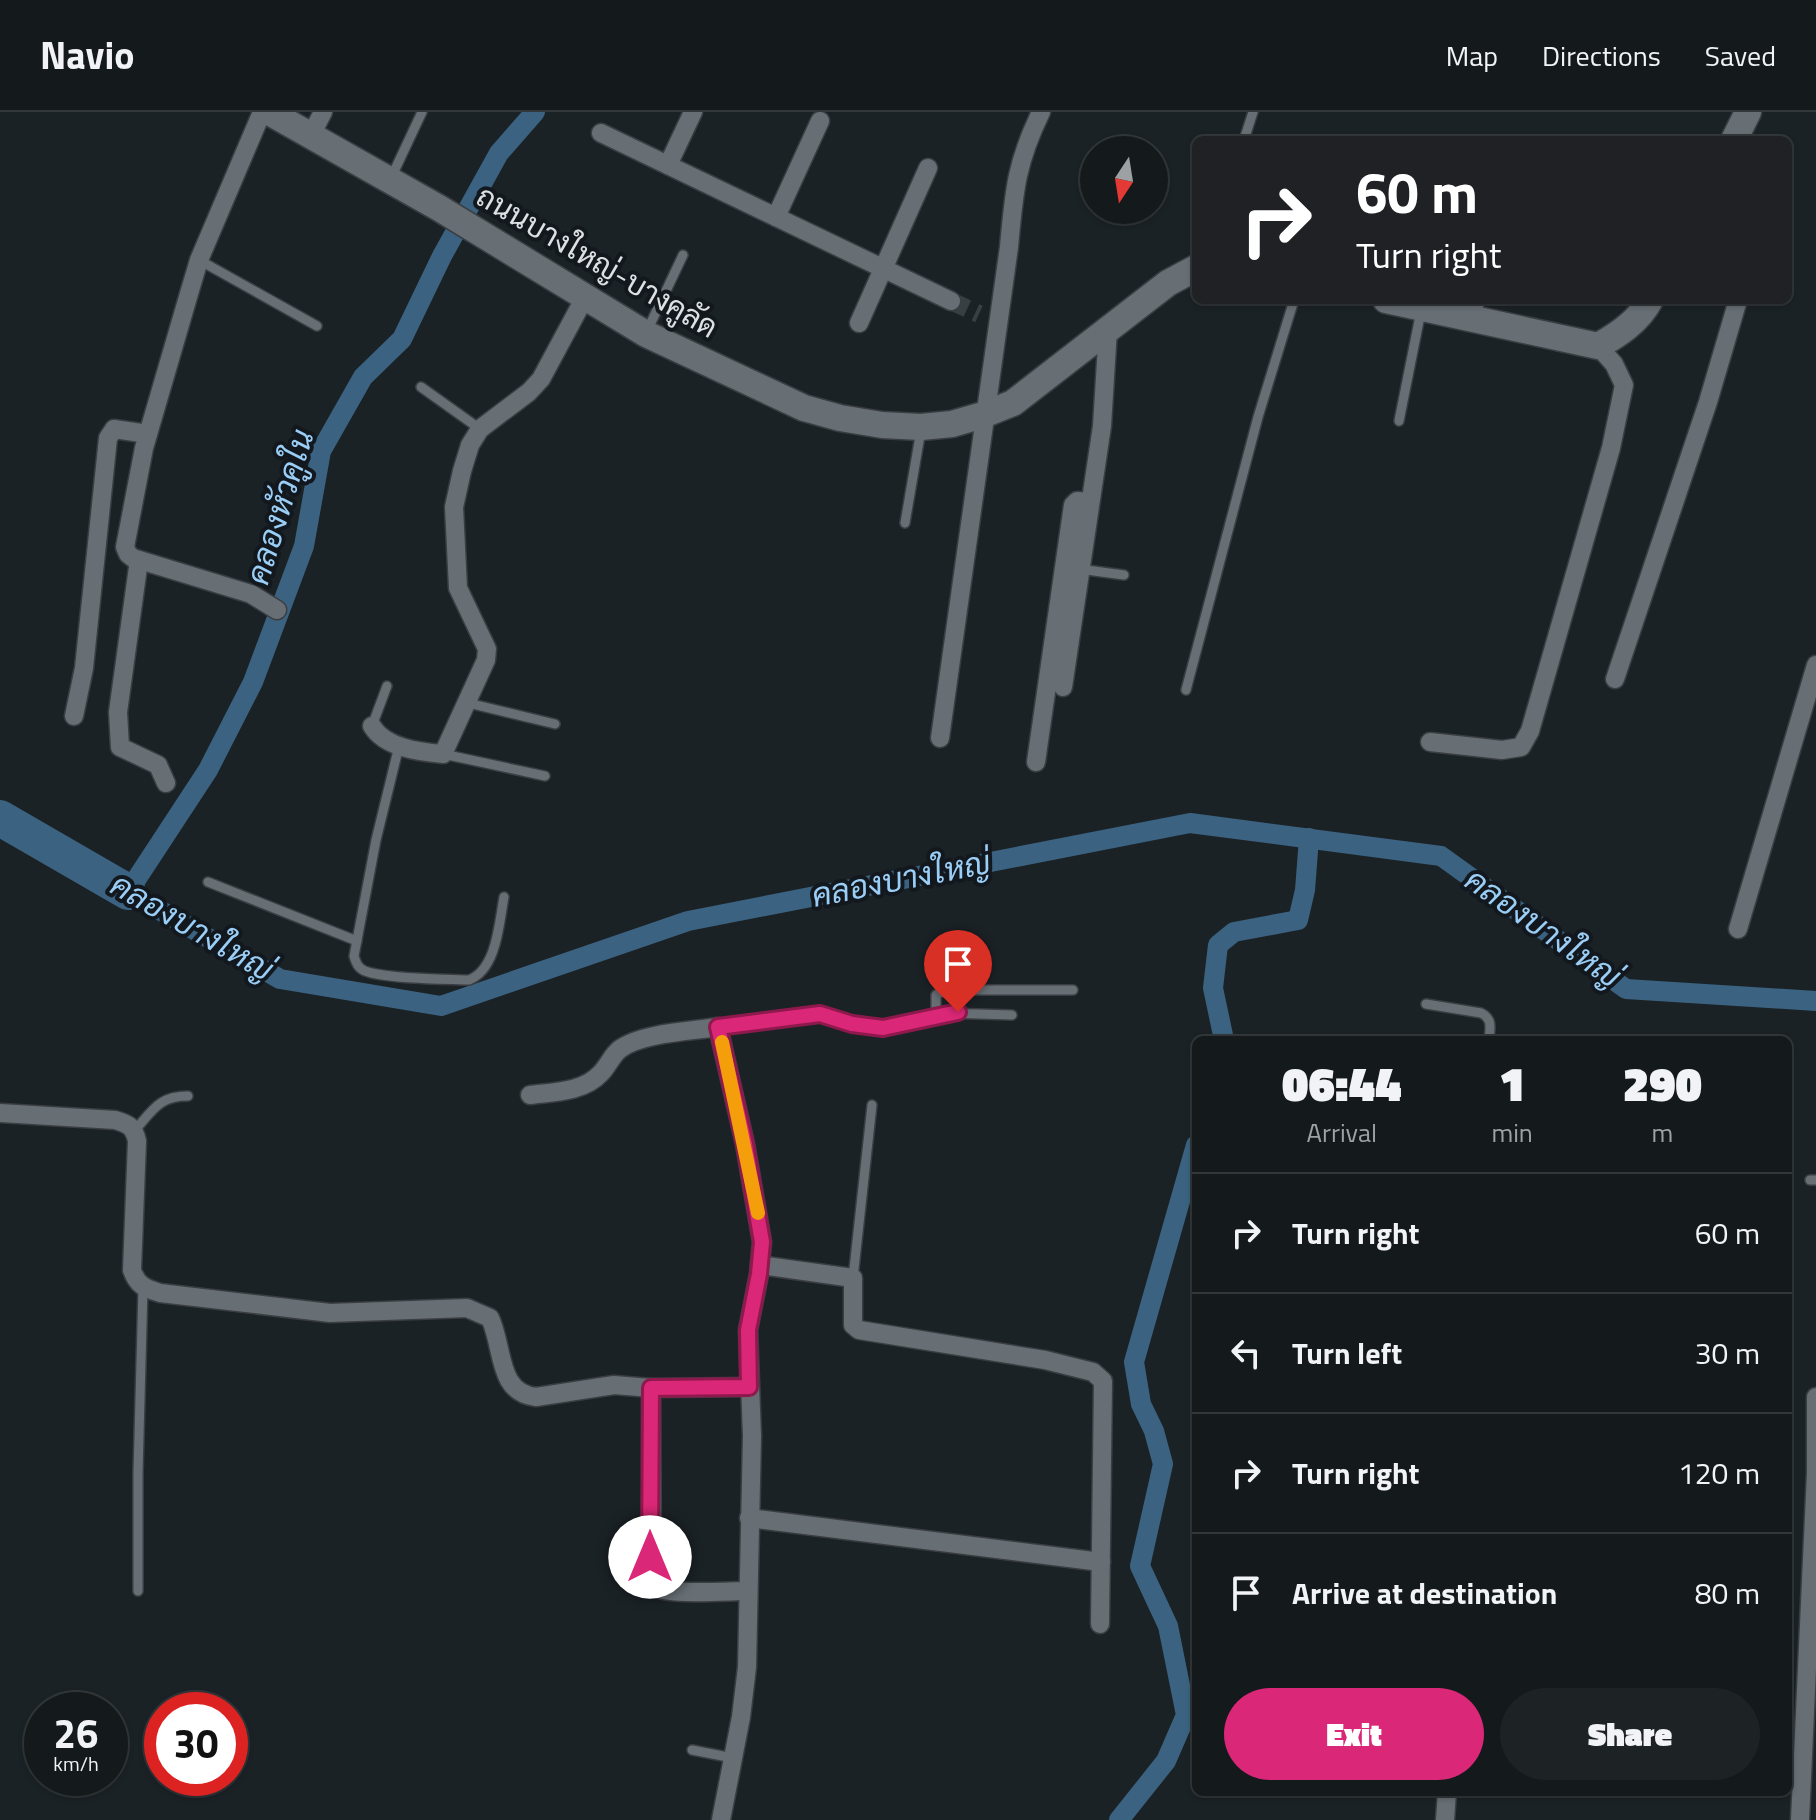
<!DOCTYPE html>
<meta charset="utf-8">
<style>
body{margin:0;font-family:"Titillium Web",Sarabun,sans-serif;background:#1d2325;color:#f1f3f6;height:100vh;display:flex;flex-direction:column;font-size:30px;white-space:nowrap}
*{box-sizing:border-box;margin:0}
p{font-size:26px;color:#9da1a3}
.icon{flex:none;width:44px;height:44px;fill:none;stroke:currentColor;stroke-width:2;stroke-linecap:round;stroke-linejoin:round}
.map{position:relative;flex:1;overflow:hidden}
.side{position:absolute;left:1192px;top:924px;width:600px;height:760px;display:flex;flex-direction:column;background:#141a1c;border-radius:12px;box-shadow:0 2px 6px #0004,0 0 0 2px #33383b}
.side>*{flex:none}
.guide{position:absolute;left:1192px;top:24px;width:600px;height:168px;border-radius:12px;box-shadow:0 2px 6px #0004,0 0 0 2px #33383b;background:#202124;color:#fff;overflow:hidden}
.needle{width:52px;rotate:192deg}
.tools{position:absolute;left:1080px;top:24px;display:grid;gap:16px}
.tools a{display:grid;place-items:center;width:88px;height:88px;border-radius:50%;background:#141a1c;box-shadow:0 2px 6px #0004,0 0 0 2px #33383b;font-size:40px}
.speed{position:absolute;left:24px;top:1580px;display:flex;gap:16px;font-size:40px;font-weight:700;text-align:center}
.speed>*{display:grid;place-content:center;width:104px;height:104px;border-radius:50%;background:#141a1c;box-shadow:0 2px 6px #0004,0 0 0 2px #33383b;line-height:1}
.speed small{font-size:20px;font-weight:400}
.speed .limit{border:12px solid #d22;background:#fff;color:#111}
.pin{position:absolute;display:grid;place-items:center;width:68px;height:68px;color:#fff;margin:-82px -34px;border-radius:50% 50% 50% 0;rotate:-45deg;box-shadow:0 0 8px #0007}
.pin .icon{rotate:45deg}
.me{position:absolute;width:88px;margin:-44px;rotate:0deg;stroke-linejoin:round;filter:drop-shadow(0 0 6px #0008)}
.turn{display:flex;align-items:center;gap:28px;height:168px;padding:0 32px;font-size:36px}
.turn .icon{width:104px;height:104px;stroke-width:2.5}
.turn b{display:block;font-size:56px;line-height:68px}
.eta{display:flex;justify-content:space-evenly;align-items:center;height:136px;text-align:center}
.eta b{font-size:48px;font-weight:800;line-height:56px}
.button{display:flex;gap:16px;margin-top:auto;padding:16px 32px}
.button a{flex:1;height:92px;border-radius:48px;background:#db2777;color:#fff;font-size:32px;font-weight:800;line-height:92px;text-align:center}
.button a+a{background:#1d2325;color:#f1f3f6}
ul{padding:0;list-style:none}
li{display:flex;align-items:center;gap:24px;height:120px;padding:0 32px;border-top:2px solid #33383b}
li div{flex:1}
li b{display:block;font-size:30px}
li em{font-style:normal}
header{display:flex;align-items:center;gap:48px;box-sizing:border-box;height:112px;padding:0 40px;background:#141a1c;border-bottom:2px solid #33383b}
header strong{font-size:38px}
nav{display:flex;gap:44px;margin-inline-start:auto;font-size:28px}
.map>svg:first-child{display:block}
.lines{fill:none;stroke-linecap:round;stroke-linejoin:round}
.canal{stroke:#3b6381;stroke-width:20}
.river{stroke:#3b6381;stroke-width:36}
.street-tunnel{stroke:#383f42;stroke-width:18;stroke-dasharray:18 9;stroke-linecap:butt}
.lane-casing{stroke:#3a3e42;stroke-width:12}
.street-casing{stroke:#3a3e42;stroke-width:21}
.secondary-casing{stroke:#3a3e42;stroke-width:29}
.lane{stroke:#676e74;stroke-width:9}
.street{stroke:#676e74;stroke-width:18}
.secondary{stroke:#676e74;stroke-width:26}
.route-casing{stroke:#8e194d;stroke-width:20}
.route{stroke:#db2777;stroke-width:14}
.slow{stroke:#f59e0b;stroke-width:14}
.labels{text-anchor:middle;stroke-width:8;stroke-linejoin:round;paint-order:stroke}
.street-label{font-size:30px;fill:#dde1e4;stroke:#12181d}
.water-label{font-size:32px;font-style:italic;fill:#9bcef6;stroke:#12181d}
</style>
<header>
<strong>Navio</strong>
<nav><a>Map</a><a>Directions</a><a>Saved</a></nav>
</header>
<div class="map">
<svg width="1816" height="1708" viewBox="0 0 1816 1708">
<rect width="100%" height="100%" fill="#1b2226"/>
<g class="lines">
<g class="canal">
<path d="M535,0L499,41L442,144L402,227L363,265L321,339L304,434L253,570L208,658L128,780L280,867L441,894L688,809L1190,711L1441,744L1626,877L1816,889"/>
<path d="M1224,928L1213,876L1218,833L1234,820L1298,808L1305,778L1309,726"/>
<path d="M1119,1708L1166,1649L1186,1603L1168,1514L1140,1454L1163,1352L1154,1319L1141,1292L1134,1250L1196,1033"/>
</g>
<path class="river" d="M0,706L128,780"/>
<path class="street-tunnel" d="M951,189L979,202"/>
<g class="lane-casing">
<g id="lane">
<path d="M1244,28L1253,0"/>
<path d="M391,66L422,0"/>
<path d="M199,148L317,214"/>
<path d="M1476,206L1480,188"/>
<path d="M647,219L683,143"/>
<path d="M421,275L480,317"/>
<path d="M1399,309L1421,199"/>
<path d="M905,411L921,318"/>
<path d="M1079,457L1124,463"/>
<path d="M1186,578L1258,305L1294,188"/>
<path d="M468,591L555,612"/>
<path d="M372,614L387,574"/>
<path d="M399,634L376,728L354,844C356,851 358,856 365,859C385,867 445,867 469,868C497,857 499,811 504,785"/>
<path d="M443,642L545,664"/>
<path d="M208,770L357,829"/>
<path d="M1426,892L1481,901C1493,907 1490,916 1489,928"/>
<path d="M936,904V883L945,878H1073"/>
<path d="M718,915L820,902L852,912L883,916L917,911L944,901L1012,903"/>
<path d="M135,1018C153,998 159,984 188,984"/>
<path d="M1810,1068H1816"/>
<path d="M853,1166L872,993"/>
<path d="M138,1479V1360L143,1176"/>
<path d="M692,1638L733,1646"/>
</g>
</g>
<g class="street-casing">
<g id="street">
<path d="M262,0L199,148L188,185L144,336L125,435L128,442L133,446L251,482L277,498"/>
<path d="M601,21L951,189"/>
<path d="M310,25L323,0"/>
<path d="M668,53L693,0"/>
<path d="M776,105L820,9"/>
<path d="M859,211L928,56"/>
<path d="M139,448L118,600L120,635L158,653L166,671"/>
<path d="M1615,567L1708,290L1738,188"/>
<path d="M1063,575L1102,314L1108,217"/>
<path d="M74,604L84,556L108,326L114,317L148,322"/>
<path d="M372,614C385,636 420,640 443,642L486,548L487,537L458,476L454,395L462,359L470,333L480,317L529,280L541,267L584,187"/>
<path d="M940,626L1009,135C1014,80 1016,51 1041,0"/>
<path d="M1430,630L1502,638L1521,635L1530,619L1611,336L1624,273L1614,252L1598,234"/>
<path d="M1036,650L1073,393L1077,389L1090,390"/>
<path d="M1738,817L1816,553"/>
<path d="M530,983C554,980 584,980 601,961C608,954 612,943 620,937C641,921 692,919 718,915L745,1032L762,1130L759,1162L748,1218L752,1324L747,1555L741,1605L721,1708"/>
<path d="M0,1001L115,1008C129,1012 134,1015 137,1029L132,1158C137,1173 144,1176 160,1181L330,1201L467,1196L490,1206C504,1236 497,1281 536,1285L614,1273L651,1276"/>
<path d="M760,1153L853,1166V1213L859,1218L1045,1248L1093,1260L1103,1269L1100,1512"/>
<path d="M749,1406L1101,1450"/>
<path d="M747,1479C727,1479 667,1484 652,1474L651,1276L749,1275"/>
<path d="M1445,1708L1447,1680"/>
<path d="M1800,1708L1816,1361V1285"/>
</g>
</g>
<g class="secondary-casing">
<g id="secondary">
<path d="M269,0L439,96L646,222L804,296L840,306L882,313L921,315L952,312L983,303L1013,291L1168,171L1196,156"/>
<path d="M1734,28L1748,0"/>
<path d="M1386,188L1598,234C1618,223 1639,209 1650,188"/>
</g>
</g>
<use href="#lane" class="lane"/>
<use href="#street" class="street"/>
<use href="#secondary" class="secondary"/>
</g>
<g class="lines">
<g class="route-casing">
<path id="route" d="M650,1445L651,1276L749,1275L748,1218L759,1162L762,1130L745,1032L718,915L820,902L852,912L883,916L958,900"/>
</g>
<use href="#route" class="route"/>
<path class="slow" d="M722,930L758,1101"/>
</g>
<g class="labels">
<g class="street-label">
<text transform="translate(597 150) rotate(30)" y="10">ถนนบางใหญ่-บางคูลัด</text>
</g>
<g class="water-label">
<text transform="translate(280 395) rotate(-73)" y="11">คลองหัวคูใน</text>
<text transform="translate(901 767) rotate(-11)" y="11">คลองบางใหญ่</text>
<text transform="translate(192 815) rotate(30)" y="11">คลองบางใหญ่</text>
<text transform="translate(1543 816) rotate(35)" y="11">คลองบางใหญ่</text>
</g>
</g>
</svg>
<div class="tools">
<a><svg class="needle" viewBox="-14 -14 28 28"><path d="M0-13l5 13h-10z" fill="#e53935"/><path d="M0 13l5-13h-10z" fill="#9da1a3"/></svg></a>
</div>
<div class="speed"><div>26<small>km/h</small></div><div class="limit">30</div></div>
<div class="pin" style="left:958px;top:900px;background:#d93025"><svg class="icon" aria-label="arrive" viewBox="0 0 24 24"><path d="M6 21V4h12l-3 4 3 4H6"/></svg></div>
<svg class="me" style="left:650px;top:1445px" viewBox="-20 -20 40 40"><circle r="19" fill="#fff"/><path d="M0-13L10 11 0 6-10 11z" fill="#db2777"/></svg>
<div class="guide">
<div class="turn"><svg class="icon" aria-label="right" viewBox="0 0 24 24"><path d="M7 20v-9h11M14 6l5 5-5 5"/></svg><div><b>60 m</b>Turn right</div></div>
</div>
<section class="side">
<div class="eta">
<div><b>06:44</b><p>Arrival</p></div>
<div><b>1</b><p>min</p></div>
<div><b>290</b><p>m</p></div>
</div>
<ul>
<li><svg class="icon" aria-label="right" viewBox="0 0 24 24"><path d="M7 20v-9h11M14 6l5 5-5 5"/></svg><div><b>Turn right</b></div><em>60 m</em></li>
<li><svg class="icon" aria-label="left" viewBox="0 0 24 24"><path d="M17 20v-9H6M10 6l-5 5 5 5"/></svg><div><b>Turn left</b></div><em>30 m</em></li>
<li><svg class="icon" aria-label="right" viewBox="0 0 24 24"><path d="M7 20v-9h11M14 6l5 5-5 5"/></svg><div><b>Turn right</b></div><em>120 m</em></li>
<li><svg class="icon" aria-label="arrive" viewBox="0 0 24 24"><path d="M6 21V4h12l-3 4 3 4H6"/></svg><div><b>Arrive at destination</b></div><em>80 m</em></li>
</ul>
<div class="button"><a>Exit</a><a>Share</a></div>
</section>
</div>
